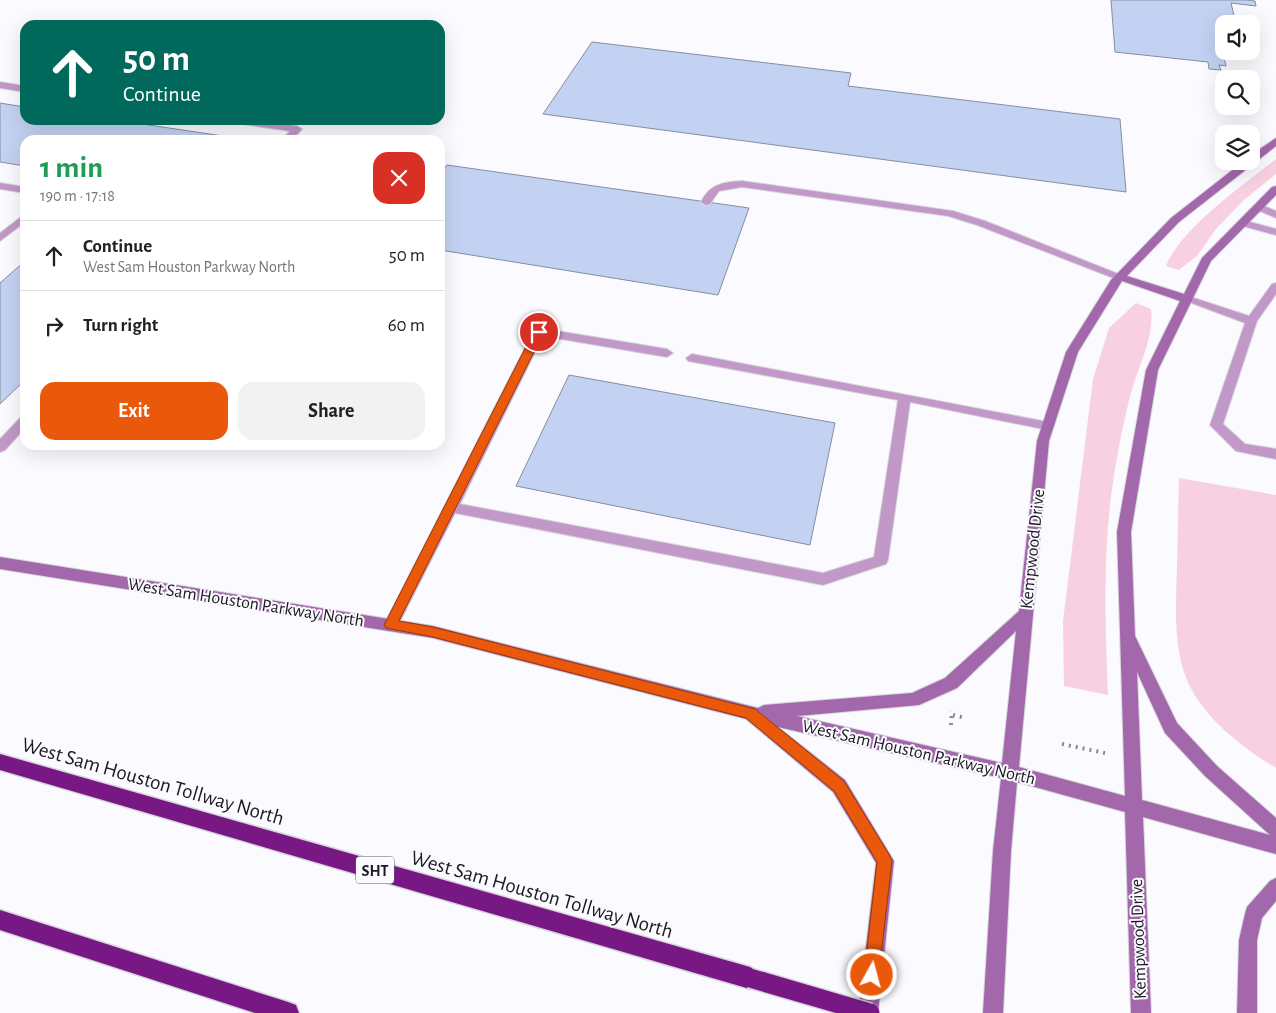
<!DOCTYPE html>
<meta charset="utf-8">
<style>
body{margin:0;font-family:"Alegreya Sans",sans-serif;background:#f2f2f2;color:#202124;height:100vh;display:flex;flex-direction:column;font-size:19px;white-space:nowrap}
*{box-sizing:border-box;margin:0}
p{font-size:16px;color:#757577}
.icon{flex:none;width:28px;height:28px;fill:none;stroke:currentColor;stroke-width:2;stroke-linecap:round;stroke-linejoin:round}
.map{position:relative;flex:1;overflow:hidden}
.details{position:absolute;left:20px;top:135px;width:425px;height:315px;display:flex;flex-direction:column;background:#fff;border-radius:15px;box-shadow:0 5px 20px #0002}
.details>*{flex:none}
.guide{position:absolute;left:20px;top:20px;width:425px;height:105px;border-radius:15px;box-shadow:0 5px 20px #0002;background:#00695c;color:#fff;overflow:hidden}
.fabs{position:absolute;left:1215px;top:15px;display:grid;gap:10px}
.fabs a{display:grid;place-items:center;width:45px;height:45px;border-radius:10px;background:#fff;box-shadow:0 5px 20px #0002;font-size:25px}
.pin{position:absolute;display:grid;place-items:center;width:42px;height:42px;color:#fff;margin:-21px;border:2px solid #fff;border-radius:50%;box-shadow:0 1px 5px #0007}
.me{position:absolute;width:55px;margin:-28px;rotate:7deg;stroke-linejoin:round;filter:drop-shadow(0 0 4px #0008)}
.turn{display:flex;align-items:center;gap:18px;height:105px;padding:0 20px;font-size:22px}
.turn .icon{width:65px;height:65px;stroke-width:2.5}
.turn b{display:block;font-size:35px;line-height:42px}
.round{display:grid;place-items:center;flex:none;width:52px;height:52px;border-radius:15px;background:#f2f2f2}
.headline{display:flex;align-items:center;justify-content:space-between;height:85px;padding:0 20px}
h1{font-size:30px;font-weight:700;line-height:38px;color:#1e9e55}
.primary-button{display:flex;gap:10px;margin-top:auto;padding:10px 20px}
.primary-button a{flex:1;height:58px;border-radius:15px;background:#ea580c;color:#fff;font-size:20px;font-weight:700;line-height:58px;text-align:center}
.primary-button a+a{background:#f2f2f2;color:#202124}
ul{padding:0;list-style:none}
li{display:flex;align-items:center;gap:15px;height:70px;padding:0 20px;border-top:1px solid #e0e0e0}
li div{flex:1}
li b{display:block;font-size:19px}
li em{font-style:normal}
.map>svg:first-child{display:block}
.green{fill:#f8d1e1}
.building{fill:#c3d2f2;stroke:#848ea1}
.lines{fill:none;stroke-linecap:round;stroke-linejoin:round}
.service-casing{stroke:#d7d6db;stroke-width:2}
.secondary-casing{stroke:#d7d6db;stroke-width:2}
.motorway-casing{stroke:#d7d6db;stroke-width:3}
.path{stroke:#8a888e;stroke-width:4;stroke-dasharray:2 5;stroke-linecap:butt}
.service{fill:#c198c7;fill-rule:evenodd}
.secondary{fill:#a367ac;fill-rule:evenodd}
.motorway{fill:#781885;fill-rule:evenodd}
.motorway-bridge-casing{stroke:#d7d6db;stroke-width:22;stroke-linecap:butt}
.motorway-bridge{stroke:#781885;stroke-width:19}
.route{fill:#ea580c;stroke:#983908}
.labels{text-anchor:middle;stroke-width:4;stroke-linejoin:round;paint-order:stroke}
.shield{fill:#fbfafe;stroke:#5f5d64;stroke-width:1}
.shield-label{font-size:16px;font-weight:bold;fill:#1c1a22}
.street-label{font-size:18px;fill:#1c1a22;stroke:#fbfafe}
.near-street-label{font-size:21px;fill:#1c1a22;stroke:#fbfafe}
</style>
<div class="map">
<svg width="1276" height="1013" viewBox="0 0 1276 1013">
<rect width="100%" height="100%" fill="#fbfafe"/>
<g class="green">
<path d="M1276,159V174L1244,200L1216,229L1197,256L1179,270L1166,266C1181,228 1243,185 1276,159Z"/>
<path d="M1136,303L1151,309C1154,337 1141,360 1133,386C1126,411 1120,438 1116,464C1102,540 1105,618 1108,695L1064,686L1063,621L1093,379L1109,328Z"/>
<path d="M1179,478L1276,495V768C1249,752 1216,727 1198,700C1171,661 1176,612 1177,567C1178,537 1178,508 1179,478Z"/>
</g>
<g class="building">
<path d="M1111,0H1247L1255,1L1256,6L1231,3L1236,24H1224V33L1218,32L1226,66L1219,65L1221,70L1209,69L1208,62L1115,52Z"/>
<path d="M592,42L851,73L848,86L1120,119L1126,192L543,114Z"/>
<path d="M0,103L25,107V120H115L250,140H25V166L0,162Z"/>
<path d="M447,165L749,208L718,295L440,250V174Z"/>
<path d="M25,261V380L0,404V283Z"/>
<path d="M569,375L835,423L810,545L516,486Z"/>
</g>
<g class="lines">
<g class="service-casing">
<g id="service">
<path d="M0,82L25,86V92L0,88Z"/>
<path d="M230,120H254L297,126L302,129L292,140H282L290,131L235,123Z"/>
<path d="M742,181L953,211L985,221L1126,277L1124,279H1116L977,225L948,216L742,187L719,191L710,204L706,205L701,202C710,184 723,182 742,181Z"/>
<path d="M0,183L25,187V193L0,189Z"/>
<path d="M1259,204L1276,211V218L1255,209L1254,207Z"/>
<path d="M25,214V222L0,241V233Z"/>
<path d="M1243,220L1276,229V235L1239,225V221Z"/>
<path d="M1276,283V294L1257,321L1223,424L1245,444L1276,449V459L1236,451L1210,425L1245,323L1181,299L1187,296L1191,297L1249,316L1272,284Z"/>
<path d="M539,328L667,349L673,353L667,357L543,336L460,504L823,573L874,557L898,400L688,361L686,358L692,354L1048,422L1054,426L1048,430L910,402L888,560L886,564L823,585L455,513L396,629L391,631L386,629L383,625L386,621L533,332Z"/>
<path d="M25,416V428L5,450L0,452V439L21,417Z"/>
</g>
</g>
<g class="secondary-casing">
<g id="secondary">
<path d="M1276,138V146L1179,222L1127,276L1184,294L1202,258L1272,187L1276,186V195L1211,261L1158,370L1131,532L1135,636L1177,723L1217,766L1276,818V854L1143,817L1151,1013H1131L1125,812L1017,782L1011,851L1003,1013H983L993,851L1001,778L778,727L845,780L894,861L878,1013H858L876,863L833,792L746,719L433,638L0,569V557L433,626L758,708L764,705L912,693L945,678L1019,611L1037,441L1066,352L1111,280L1171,218L1244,161H1251V155ZM1122,281L1180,301L1146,370L1117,532L1125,796L1019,767L1049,441L1078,352ZM1016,631L1002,763L797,716L919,705L957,688ZM1137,672L1165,733L1205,776L1270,835L1142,800Z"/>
<path d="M1276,878V901L1262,918L1257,940V1013H1237L1239,940L1245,914L1247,907L1270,881Z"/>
</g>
</g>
<g class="motorway-casing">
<g id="motorway">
<path d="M0,754L750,967L757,971L761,978L757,985L750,989L0,770Z"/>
<path d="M0,910L288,1002L296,1005L299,1013H255L0,930Z"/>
</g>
</g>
<g class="path">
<path d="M953,715L965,718"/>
<path d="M951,725L952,711"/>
<path d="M1062,744L1105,753"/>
</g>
<use href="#service" class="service"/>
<use href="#secondary" class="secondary"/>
<use href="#motorway" class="motorway"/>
<g class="motorway-bridge-casing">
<path id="motorway-bridge" d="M750,978L870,1013"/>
</g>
<use href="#motorway-bridge" class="motorway-bridge"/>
</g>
<path class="route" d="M535,329L544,332L399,621L433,627L755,709L844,781L890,856L892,861L878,981L872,983L866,981L864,975L877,862L834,791L746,718L433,637L386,628L384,625Z"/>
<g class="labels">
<rect class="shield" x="356" y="856.5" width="38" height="27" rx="4"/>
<g class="shield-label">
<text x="375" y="876">SHT</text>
</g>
<g class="street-label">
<text transform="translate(1032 549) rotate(-84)" y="6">Kempwood Drive</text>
<text transform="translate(246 602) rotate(9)" y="6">West Sam Houston Parkway North</text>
<text transform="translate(919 752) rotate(13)" y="6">West Sam Houston Parkway North</text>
<text transform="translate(1138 939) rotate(-92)" y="6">Kempwood Drive</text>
</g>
<g class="near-street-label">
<text transform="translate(153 781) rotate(16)" y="7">West Sam Houston Tollway North</text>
<text transform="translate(542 894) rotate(16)" y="7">West Sam Houston Tollway North</text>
</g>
</g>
</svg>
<div class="fabs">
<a><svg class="icon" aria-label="sound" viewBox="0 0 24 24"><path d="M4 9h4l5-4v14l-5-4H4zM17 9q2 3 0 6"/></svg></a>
<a><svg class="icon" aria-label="search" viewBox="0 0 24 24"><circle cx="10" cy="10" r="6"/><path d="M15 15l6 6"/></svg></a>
<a><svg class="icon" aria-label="layers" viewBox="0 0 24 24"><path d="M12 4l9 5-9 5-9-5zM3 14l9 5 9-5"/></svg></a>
</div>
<div class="pin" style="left:539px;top:332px;background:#d93025"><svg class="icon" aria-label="arrive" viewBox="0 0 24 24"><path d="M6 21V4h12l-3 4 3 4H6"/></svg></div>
<svg class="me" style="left:872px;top:975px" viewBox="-20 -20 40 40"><circle r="17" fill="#ea580c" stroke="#fff" stroke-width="3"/><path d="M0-11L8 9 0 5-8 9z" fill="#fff"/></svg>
<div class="guide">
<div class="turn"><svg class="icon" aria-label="ahead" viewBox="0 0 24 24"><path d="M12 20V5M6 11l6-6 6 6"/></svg><div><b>50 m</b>Continue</div></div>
</div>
<section class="details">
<div class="headline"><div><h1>1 min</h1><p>190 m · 17:18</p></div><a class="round" style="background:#d93025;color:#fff"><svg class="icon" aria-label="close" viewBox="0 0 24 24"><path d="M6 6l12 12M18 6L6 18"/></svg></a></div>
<ul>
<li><svg class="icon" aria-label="ahead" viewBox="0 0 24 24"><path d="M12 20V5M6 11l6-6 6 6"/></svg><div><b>Continue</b><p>West Sam Houston Parkway North</p></div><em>50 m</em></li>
<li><svg class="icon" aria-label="right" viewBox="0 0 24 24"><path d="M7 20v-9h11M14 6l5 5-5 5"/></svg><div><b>Turn right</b></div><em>60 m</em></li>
</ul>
<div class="primary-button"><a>Exit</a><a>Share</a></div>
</section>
</div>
